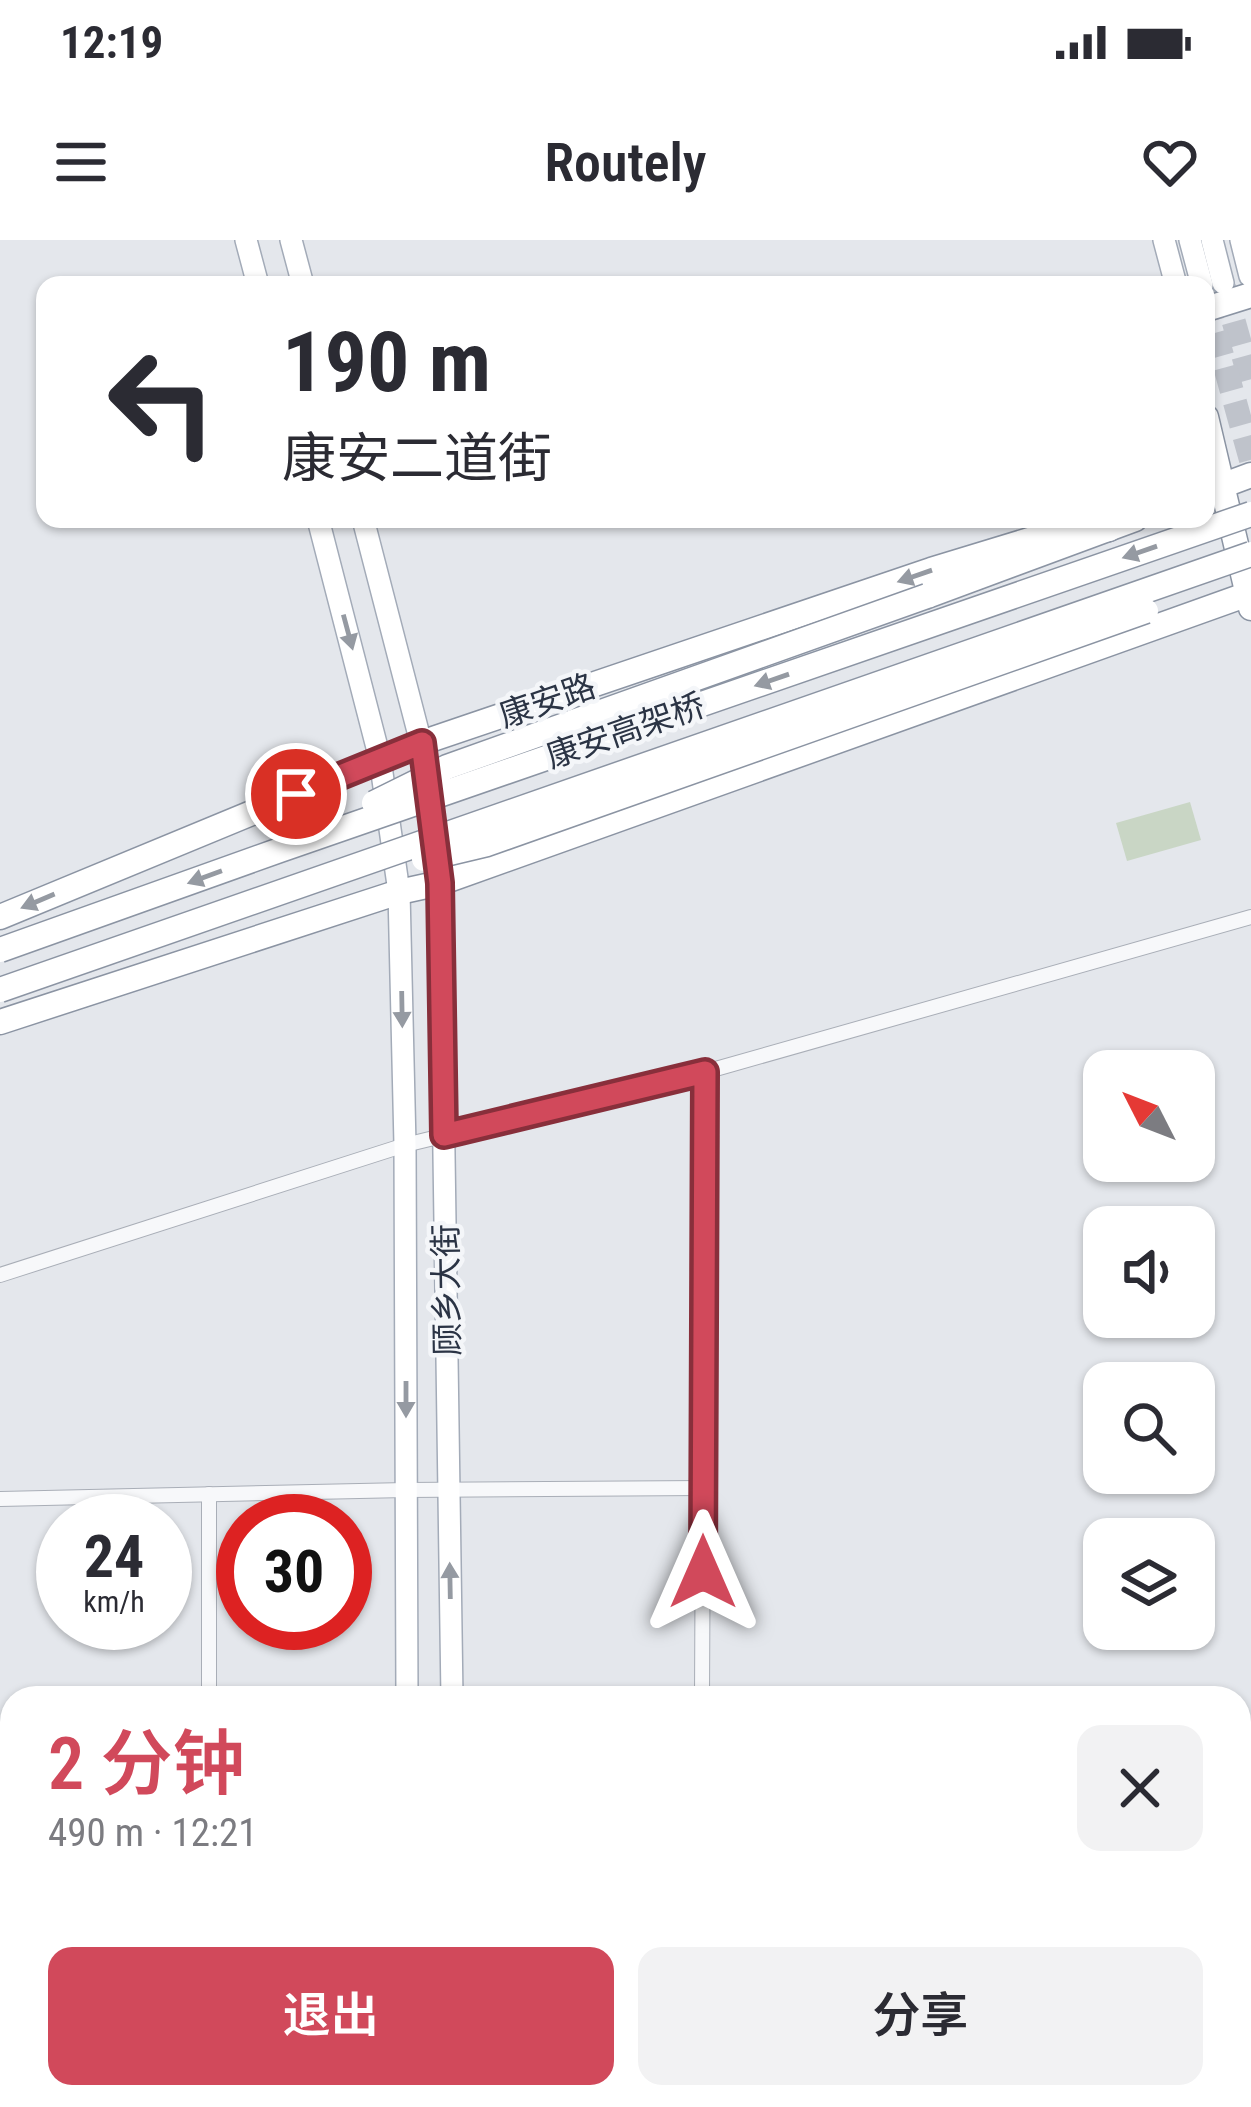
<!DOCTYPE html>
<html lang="zh">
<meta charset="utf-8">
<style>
body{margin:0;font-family:"Roboto Condensed","Noto Sans SC",sans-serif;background:#f2f2f3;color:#2b2b33;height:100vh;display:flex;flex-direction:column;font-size:45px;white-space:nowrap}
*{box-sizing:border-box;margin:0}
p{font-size:39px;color:#7c7c81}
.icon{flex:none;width:66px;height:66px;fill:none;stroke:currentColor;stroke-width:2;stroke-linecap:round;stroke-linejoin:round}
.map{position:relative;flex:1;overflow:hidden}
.side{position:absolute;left:0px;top:1446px;width:1251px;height:423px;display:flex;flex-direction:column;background:#fff;border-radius:36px 36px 0 0;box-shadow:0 3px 9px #0004}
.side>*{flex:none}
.hud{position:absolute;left:36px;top:36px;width:1179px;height:252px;border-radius:24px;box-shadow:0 3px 9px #0004;background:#fff;color:#2b2b33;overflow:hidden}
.needle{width:78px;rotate:312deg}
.controls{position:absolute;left:1083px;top:810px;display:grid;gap:24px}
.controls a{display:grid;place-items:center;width:132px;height:132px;border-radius:24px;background:#fff;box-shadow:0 3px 9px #0004;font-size:60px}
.speed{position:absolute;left:36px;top:1254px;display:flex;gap:24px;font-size:60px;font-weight:700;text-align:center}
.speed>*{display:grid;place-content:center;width:156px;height:156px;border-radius:50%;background:#fff;box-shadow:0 3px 9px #0004;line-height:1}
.speed small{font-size:30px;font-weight:400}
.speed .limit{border:18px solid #d22;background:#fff;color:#111}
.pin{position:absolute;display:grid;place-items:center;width:102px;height:102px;color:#fff;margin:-51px;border:6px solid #fff;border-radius:50%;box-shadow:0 3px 12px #0007}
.me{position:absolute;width:132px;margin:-66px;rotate:0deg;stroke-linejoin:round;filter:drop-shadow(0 0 9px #0008)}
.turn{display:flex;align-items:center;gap:42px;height:252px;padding:0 48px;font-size:54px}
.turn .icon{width:156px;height:156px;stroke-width:2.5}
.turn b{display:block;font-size:84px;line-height:102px}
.round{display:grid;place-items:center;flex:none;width:126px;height:126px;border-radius:24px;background:#f2f2f3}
.overview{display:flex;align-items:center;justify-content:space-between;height:204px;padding:0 48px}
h1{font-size:72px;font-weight:600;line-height:90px;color:#d1495b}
.primary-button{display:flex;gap:24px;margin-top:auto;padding:24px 48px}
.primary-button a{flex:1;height:138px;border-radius:24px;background:#d1495b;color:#fff;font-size:48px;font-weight:600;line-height:138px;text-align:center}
.primary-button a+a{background:#f2f2f3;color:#2b2b33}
.status{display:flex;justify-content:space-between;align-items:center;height:84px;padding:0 60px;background:#fff;direction:ltr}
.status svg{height:33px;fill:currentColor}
header{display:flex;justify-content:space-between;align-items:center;height:156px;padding:0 48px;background:#fff;font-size:54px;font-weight:600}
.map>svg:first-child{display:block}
.green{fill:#c9d6c5}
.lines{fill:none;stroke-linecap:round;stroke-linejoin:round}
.highway-tunnel{stroke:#bfc3cb;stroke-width:24;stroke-dasharray:24 12;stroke-linecap:butt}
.street-casing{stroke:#a9aeb7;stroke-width:16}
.primary-casing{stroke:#a3abb8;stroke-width:24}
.highway-casing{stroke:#8b94a3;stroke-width:27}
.street{stroke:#f7f8fa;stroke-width:14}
.primary{stroke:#fff;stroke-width:21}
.highway{stroke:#fff;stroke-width:24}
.highway-bridge-casing{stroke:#8b94a3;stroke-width:27;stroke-linecap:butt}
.highway-bridge{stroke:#fff;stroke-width:24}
.oneway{fill:#959aa2}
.route-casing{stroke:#882f3b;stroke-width:30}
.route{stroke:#d1495b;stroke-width:21}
.labels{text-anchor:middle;stroke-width:9;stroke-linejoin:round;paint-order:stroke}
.street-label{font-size:33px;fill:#2b3445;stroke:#f4f6f9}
</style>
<div class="status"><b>12:19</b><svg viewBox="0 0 49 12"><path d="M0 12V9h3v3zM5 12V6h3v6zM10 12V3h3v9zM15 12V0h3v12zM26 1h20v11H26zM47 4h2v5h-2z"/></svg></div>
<header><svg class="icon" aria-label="menu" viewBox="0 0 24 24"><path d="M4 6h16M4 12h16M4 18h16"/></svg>Routely<svg class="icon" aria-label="heart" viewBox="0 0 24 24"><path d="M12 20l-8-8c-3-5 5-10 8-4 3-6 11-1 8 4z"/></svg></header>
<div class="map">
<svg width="1251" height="1867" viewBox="0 0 1251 1867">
<rect width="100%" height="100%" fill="#e4e7ec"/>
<path class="green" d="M1190,562L1201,600L1127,621L1116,583Z"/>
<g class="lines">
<g class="highway-tunnel">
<path d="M1224,47L1251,143"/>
<path d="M1206,58L1251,220"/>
</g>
<g class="street-casing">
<g id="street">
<path d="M0,1035L405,905L705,832L1251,677"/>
<path d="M0,1259L406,1250L704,1248"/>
<path d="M209,1458V1254"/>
<path d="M702,1458L705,832"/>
<path d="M0,1591H12"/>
<path d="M1239,1682L1251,1687"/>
<path d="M208,1867V1857"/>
<path d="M1025,1867L1029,1857"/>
</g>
</g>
<g class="primary-casing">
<g id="primary">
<path d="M246,0L258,45"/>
<path d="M291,0L303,45"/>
<path d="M1164,0L1176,45"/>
<path d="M1190,0L1202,45"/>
<path d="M1212,0L1223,43"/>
<path d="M1241,0L1250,36"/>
<path d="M318,279L380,519L399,652L405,905L407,1458"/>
<path d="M363,279L421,503L440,643L452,1458"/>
<path d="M409,1857V1867"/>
<path d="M459,1857V1867"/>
</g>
</g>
<g class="highway-casing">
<g id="highway">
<path d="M1206,69L1251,55"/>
<path d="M1206,177L1251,368"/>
<path d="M1208,251L1251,235"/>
<path d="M927,356L1135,279"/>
<path d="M0,677L421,503L931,330L1036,298L1109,289"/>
<path d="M0,782L399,652L440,643L1251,353"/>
</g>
</g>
<use href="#street" class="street"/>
<use href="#primary" class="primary"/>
<use href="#highway" class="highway"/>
<g class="highway-bridge-casing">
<g id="highway-bridge">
<path d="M374,563L447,527L927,356"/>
<path d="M424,619L487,604L1146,371"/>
<path d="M0,710L280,610L1251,274"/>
<path d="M0,750L1251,314"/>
</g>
</g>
<use href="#highway-bridge" class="highway-bridge"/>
</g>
<defs><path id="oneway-solid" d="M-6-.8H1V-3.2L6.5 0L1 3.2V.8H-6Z" transform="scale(3)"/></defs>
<g class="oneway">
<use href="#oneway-solid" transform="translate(1140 312) rotate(161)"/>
<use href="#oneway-solid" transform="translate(915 336) rotate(161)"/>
<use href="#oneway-solid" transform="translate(348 392) rotate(75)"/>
<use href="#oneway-solid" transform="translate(772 440) rotate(161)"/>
<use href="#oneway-solid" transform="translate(205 637) rotate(160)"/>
<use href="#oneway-solid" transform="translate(38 661) rotate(157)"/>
<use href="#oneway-solid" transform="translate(402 769) rotate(89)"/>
<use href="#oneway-solid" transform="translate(406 1159) rotate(90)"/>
<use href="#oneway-solid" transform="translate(450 1341) rotate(-91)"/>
</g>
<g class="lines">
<g class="route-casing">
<path id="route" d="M296,554L422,503L440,643L444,895L705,832L703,1332"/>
</g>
<use href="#route" class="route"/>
</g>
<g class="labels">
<g class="street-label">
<text transform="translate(547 460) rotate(-19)" y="12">康安路</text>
<text transform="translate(625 490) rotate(-19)" y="12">康安高架桥</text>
<text transform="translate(446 1050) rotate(-91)" y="12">顾乡大街</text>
</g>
</g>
</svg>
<div class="controls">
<a><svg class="needle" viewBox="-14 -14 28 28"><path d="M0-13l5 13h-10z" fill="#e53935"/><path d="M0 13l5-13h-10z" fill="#7c7c81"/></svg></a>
<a><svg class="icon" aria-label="sound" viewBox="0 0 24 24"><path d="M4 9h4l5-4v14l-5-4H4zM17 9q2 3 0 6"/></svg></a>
<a><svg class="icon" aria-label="search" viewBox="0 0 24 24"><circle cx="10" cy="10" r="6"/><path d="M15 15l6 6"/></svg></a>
<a><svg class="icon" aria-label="layers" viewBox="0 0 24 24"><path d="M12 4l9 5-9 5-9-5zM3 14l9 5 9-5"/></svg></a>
</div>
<div class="speed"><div>24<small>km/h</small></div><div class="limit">30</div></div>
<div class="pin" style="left:296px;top:554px;background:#d93025"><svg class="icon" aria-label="arrive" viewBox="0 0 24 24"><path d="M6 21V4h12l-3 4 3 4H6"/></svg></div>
<svg class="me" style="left:703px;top:1332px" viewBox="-20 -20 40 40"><path d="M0-17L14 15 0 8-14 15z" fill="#d1495b" stroke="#fff" stroke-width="4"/></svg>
<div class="hud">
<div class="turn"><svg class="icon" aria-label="left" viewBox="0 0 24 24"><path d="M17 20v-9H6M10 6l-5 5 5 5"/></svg><div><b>190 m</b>康安二道街</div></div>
</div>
<section class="side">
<div class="overview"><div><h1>2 分钟</h1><p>490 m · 12:21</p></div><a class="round"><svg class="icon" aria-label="close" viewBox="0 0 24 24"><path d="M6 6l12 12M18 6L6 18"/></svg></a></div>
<div class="primary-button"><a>退出</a><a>分享</a></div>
</section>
</div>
